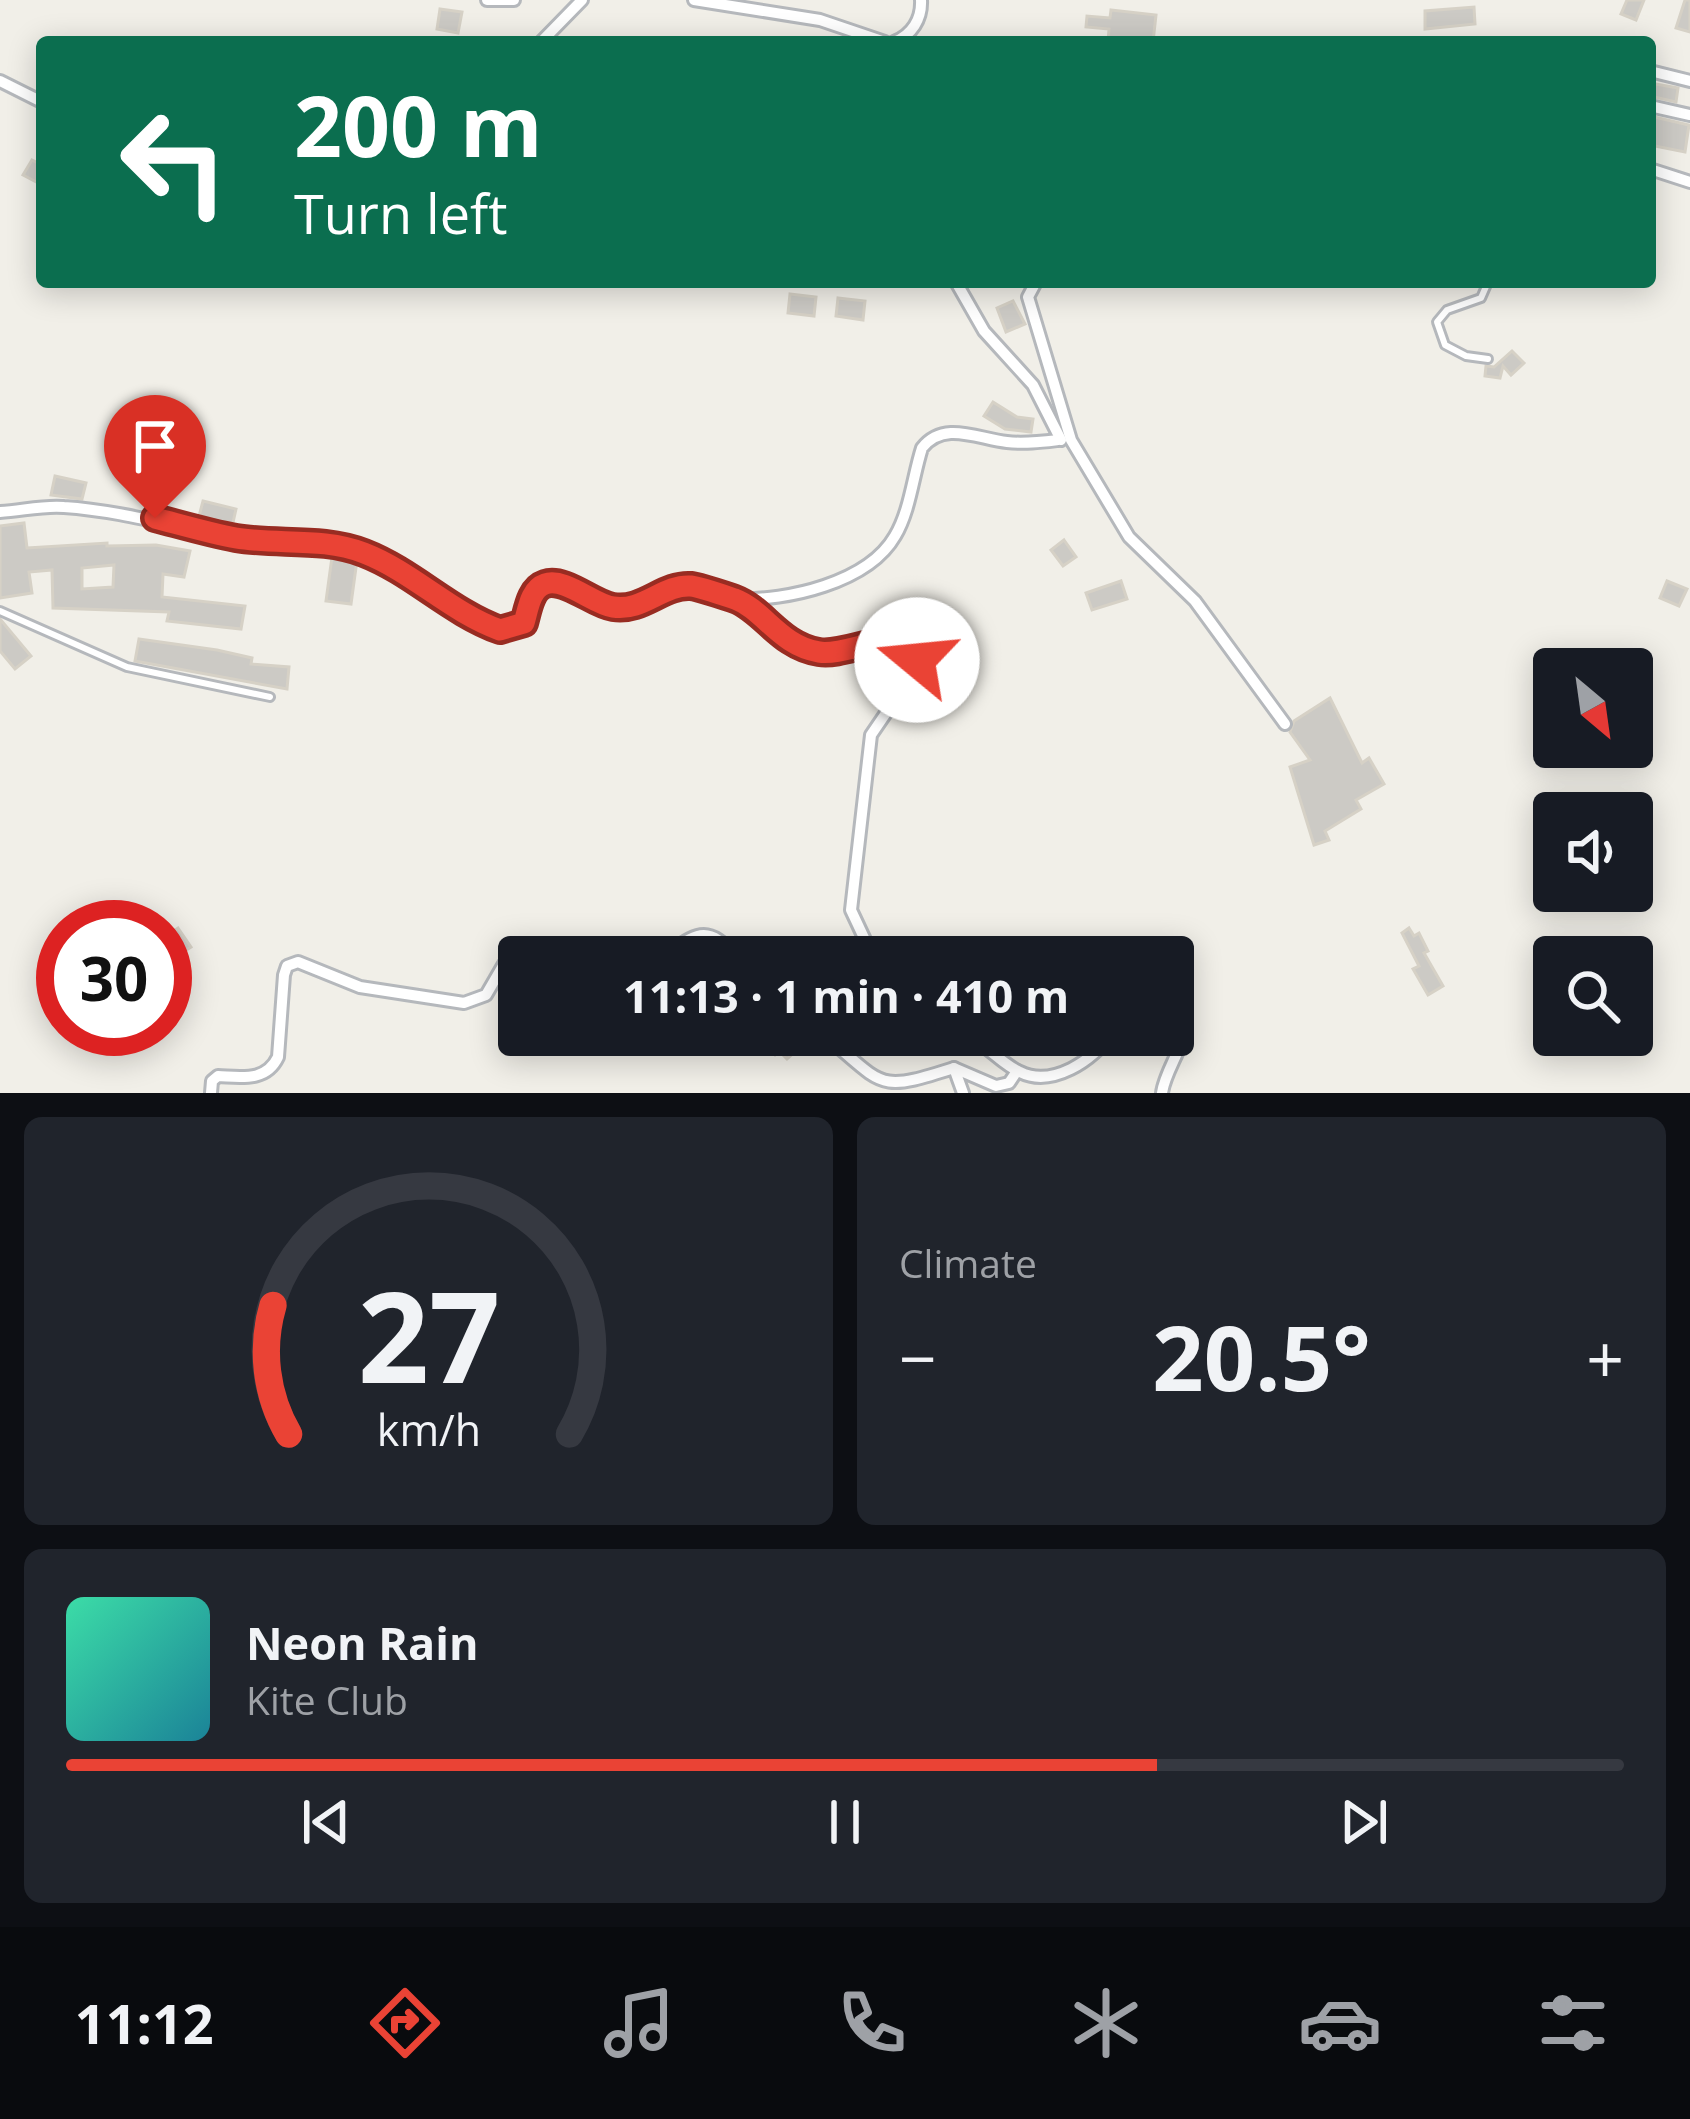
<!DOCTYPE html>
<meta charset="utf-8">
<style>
body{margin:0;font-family:"Open Sans",sans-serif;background:#20242c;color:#f1f3f6;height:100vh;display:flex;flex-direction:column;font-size:45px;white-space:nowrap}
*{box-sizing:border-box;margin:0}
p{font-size:39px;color:#9ea1a6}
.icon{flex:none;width:66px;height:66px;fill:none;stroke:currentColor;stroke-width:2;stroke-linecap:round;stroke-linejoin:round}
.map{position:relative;height:1093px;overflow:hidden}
.details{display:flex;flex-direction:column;gap:24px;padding:24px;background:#0d0f14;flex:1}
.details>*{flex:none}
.banner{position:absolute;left:36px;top:36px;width:1620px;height:252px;border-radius:12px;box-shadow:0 6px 30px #0003;background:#0b6e4f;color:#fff;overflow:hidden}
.needle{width:78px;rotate:151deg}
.buttons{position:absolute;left:1533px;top:648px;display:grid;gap:24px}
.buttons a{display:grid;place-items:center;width:120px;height:120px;border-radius:12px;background:#171b24;box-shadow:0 6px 30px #0003;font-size:60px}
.speed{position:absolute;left:36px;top:900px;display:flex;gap:24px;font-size:60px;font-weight:700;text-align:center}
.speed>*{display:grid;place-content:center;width:156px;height:156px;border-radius:50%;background:#171b24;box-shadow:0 6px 30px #0003;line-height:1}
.speed .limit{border:18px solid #d22;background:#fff;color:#111}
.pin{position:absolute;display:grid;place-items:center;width:102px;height:102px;color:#fff;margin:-123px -51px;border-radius:50% 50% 50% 0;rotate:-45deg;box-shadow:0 0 12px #0007}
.pin .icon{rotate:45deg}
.me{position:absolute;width:132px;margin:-66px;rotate:287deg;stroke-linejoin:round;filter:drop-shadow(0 0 9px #0008)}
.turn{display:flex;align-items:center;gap:42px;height:252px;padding:0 60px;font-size:54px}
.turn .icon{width:156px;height:156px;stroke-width:2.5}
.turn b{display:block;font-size:84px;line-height:102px}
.big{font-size:90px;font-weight:700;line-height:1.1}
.details .card{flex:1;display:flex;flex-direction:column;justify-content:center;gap:18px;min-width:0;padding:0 42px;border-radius:18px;background:#20242c}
.details .dial{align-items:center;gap:0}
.dial svg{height:312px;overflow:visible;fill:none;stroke:#363941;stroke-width:7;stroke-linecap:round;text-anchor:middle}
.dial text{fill:#f1f3f6;stroke:none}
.song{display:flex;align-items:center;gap:36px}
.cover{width:144px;height:144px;border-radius:18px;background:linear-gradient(135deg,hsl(160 70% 55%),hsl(190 70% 35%))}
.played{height:12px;border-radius:6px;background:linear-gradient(90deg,#ea4335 70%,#363941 70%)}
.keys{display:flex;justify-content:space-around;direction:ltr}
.heat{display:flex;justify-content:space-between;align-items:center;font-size:66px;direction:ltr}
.details .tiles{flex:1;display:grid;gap:24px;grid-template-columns:1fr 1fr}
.card:last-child{grid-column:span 2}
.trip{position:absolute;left:498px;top:936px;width:696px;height:120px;border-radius:12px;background:#171b24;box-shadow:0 6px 30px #0003;font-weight:700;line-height:120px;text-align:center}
.dock{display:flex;height:192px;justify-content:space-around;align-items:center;background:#090b0e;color:#9ea1a6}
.dock .icon{width:84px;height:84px}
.dock .current{color:#ea4335}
.dock b{font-size:54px;color:#f1f3f6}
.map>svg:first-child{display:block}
</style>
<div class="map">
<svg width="1690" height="1093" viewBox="0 0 1690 1093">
<rect width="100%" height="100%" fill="#f1efe8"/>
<g fill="#cccac5" stroke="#d6d1c6" stroke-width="3" fill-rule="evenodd">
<polygon points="1627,0 1644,0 1636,20 1621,14"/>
<polygon points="1685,0 1690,0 1690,32 1676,28"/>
<polygon points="1474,7 1475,24 1425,29 1425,11"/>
<polygon points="440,9 462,12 458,33 437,29"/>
<polygon points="1111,10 1156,15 1153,42 1108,42 1109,29 1086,27 1087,16 1110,18"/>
<polygon points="1650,83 1678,88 1676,102 1650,96"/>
<polygon points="1650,116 1689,125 1685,152 1650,145"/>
<polygon points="32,160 42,165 42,185 23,175"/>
<polygon points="790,294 816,297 814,316 788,313"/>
<polygon points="838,298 865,301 863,320 836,316"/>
<polygon points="1013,301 1025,324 1006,332 997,308"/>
<polygon points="1512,351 1524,363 1511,375 1503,366 1500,378 1485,376 1486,366 1494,367"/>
<polygon points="993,402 1017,417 1033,419 1031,432 1005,429 984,416"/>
<polygon points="55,476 86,483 82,499 51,495"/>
<polygon points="203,501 236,509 232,527 198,520"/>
<path d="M24,523L27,548L107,543V546L156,545L190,551L184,577L163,574L162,597L245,606L241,629L167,621L169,612L53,608L52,570L29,572L32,593L0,598V526ZM114,565L113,587L82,589V568Z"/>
<polygon points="1064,540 1076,557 1063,566 1051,550"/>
<polygon points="332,557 357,560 351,604 326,601"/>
<polygon points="1121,581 1127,599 1092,610 1086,593"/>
<polygon points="1667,581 1687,589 1679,606 1660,598"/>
<polygon points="0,619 31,656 15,669 0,651"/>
<polygon points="139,639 217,650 252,658 251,664 289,667 287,689 135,661"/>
<polygon points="1330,698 1362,763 1369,758 1384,784 1356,800 1361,809 1325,831 1329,840 1314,845 1290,767 1310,760 1290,732 1294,721"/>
<polygon points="178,928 191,947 177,956 174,952 165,965 165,937"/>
<polygon points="1409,928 1414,936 1419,933 1428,951 1424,953 1443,986 1428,995 1413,969 1419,966 1402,933"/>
<polygon points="778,1035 793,1035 788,1040 797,1050 787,1059 779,1051 775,1055 767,1047"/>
</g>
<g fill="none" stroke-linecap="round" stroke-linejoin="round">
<defs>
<g id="lane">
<polyline points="1488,359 1466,356 1445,345 1437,322 1447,310 1481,298 1488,282"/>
<polyline points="0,611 127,667 270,697"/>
</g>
<g id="street">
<polyline points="487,0 514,0"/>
<polyline points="694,0 820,20 885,42"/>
<polyline points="541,42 582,0"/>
<path d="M894,42C912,35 922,19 921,0"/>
<polyline points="1650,71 1690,81"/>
<polyline points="0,81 42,102"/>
<polyline points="1650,106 1690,115"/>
<polyline points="1650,169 1690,182"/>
<polyline points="956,282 984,331 1033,385 1061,440"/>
<polyline points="1036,282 1028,297 1071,440 1129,537 1195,601 1285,724"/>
<path d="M0,512C21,511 43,505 64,507C123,511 178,528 236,538C278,545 322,537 363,552C413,571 452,626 508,630L523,623C551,547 564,602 614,608C643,611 665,583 693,586C708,588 720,599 737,599C786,601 868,583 895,536C910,511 913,476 922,448C944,420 978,439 1007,442C1025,444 1041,442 1058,440"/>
<path d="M736,599C808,659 809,656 898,640L907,642L917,660L914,672L871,735L851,910L873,957"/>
<path d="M662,957C697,934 705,922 737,957"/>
<path d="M824,1035C885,1086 876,1093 954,1068L996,1086L1009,1083L1017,1071"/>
<path d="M965,1035C987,1044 1000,1063 1020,1072C1052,1088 1094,1060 1110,1035"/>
<polyline points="954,1068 963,1093"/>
<path d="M211,1093L212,1081L218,1076C242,1077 266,1082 278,1057L284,975L287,966L298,962L360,987L464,1003L486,995L504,964L524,947L549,944L586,957"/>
<path d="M1162,1093C1166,1062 1204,1026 1173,1000"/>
</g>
</defs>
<use href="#lane" stroke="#b5b8bc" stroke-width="12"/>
<use href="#street" stroke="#b5b8bc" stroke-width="16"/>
<use href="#lane" stroke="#fff" stroke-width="6"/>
<use href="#street" stroke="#fff" stroke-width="10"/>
</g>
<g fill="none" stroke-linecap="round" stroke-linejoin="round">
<defs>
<path id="route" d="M155,518C182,525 209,533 236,538C278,545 323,537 364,553C413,572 450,612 500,630L524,623C528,610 530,589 545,584C565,577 593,604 613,607C643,612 663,584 691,586C700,587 726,596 735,599C764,610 780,646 819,652C851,657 901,620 917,660"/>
</defs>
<use href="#route" stroke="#982c22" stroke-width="30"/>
<use href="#route" stroke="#ea4335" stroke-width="21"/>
</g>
</svg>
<div class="buttons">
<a><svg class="needle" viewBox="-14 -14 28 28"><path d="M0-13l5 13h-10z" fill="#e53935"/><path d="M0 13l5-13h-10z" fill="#9ea1a6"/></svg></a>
<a><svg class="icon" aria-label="sound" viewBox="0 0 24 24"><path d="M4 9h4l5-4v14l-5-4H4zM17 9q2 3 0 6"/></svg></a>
<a><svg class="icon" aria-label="search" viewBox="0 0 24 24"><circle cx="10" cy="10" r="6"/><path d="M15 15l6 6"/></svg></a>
</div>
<div class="speed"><div class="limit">30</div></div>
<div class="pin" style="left:155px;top:518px;background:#d93025"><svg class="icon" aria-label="arrive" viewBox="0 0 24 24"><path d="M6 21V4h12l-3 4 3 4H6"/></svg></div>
<svg class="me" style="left:917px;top:660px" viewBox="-20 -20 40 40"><circle r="19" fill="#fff"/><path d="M0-13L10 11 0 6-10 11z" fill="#ea4335"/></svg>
<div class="trip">11:13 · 1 min · 410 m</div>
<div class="banner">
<div class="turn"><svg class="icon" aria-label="left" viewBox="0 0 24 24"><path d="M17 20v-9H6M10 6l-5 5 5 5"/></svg><div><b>200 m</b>Turn left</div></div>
</div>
</div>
<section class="details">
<div class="tiles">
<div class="card dial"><svg viewBox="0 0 100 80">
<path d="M14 69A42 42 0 1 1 86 69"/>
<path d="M14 69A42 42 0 0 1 10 36" stroke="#ea4335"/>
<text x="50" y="56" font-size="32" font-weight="700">27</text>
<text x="50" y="72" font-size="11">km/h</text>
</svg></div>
<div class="card"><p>Climate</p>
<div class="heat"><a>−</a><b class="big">20.5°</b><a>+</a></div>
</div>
<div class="card">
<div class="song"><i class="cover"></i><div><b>Neon Rain</b><p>Kite Club</p></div></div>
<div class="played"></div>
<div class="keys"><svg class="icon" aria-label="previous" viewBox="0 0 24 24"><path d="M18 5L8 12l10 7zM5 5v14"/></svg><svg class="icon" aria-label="pause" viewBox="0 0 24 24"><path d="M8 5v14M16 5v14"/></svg><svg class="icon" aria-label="next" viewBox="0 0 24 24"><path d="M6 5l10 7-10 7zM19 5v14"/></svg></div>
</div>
</div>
</section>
<nav class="dock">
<b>11:12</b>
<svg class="icon current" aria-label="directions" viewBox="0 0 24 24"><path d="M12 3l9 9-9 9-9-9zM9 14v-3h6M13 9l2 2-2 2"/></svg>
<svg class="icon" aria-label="music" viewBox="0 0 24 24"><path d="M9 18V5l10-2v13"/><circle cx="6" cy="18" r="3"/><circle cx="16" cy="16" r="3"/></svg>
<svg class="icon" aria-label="phone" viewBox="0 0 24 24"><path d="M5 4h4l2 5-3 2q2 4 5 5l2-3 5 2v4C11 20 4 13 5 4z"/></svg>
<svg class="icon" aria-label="climate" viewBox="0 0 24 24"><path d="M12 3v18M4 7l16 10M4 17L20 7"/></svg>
<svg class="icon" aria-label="car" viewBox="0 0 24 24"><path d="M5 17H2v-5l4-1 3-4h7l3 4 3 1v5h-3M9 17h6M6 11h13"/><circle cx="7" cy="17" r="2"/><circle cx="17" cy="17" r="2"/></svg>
<svg class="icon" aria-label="filters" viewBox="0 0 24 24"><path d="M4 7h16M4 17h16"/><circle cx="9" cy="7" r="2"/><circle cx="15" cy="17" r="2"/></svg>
</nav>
